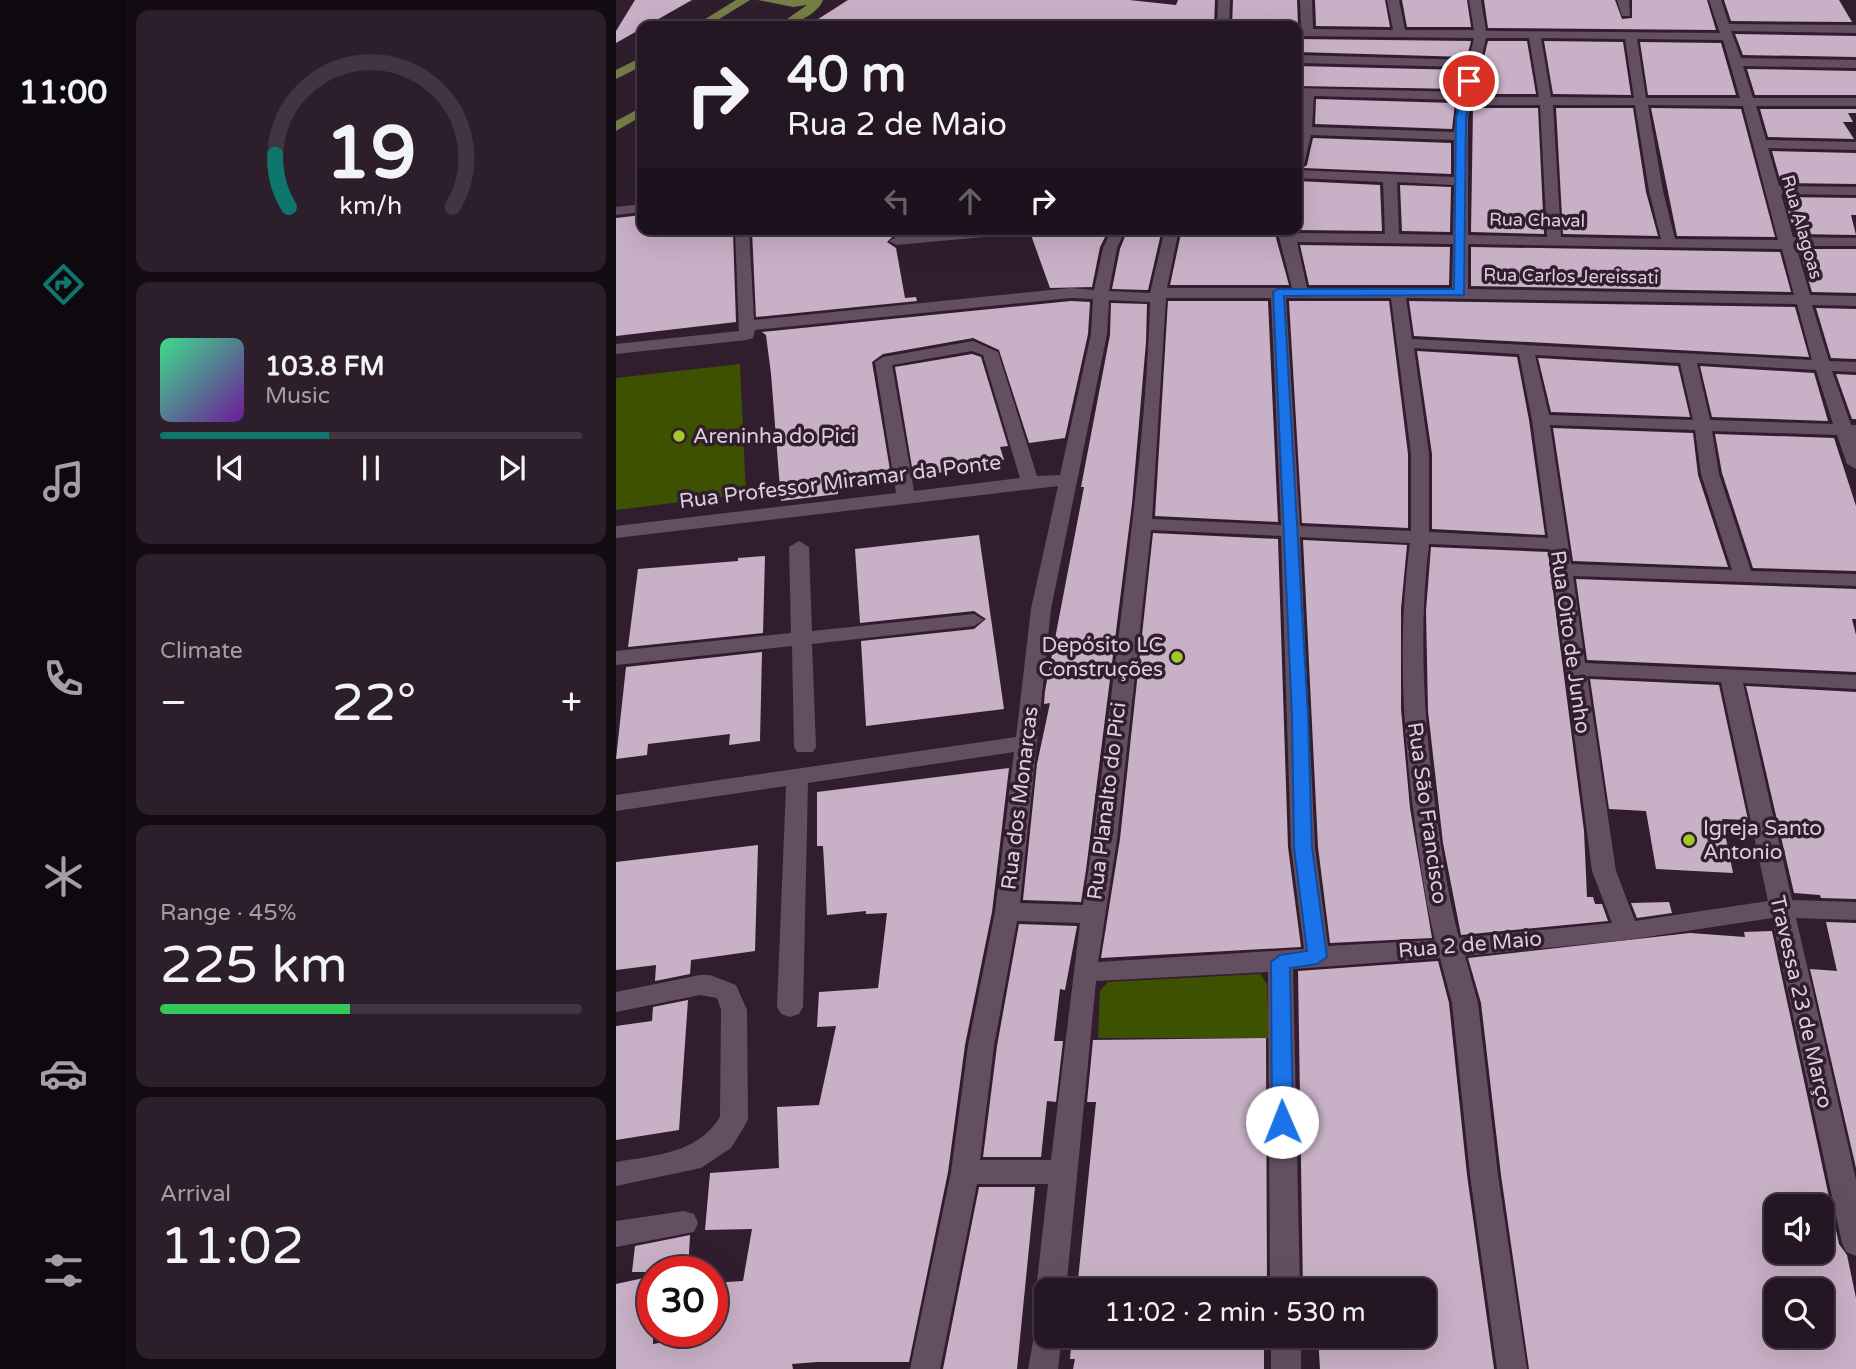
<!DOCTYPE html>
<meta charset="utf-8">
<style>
body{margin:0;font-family:"Varela Round",sans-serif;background:#2c1f2b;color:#f1f3f6;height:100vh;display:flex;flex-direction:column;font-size:26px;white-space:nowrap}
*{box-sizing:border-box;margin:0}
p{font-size:23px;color:#a39fa6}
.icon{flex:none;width:38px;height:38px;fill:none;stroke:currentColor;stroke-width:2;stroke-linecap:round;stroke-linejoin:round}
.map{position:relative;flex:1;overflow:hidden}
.side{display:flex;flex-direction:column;gap:10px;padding:10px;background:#140c13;width:490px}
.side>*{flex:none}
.hud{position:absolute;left:21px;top:21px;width:665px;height:214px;border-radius:14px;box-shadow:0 7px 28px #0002,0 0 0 2px #413541;background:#241623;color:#f1f3f6;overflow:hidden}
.fabs{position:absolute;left:1148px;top:1194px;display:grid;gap:14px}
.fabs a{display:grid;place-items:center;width:70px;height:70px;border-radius:14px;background:#241623;box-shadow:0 7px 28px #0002,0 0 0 2px #413541;font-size:35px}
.speed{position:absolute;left:21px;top:1256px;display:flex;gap:14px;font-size:35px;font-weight:700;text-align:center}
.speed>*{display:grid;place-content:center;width:91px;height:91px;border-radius:50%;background:#241623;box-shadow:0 7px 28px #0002,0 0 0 2px #413541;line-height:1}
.speed .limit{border:10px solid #d22;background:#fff;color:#111}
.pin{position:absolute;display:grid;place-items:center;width:60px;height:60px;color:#fff;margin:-30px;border:4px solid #fff;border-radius:50%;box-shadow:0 2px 7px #0007}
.me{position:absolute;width:77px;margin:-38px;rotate:359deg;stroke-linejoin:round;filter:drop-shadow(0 0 5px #0008)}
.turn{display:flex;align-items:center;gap:24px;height:147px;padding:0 35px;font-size:32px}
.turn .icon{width:91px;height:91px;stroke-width:2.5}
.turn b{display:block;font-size:49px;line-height:60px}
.lanes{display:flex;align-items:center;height:66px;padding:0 35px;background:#0003;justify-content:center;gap:35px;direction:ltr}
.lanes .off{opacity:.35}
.big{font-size:52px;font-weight:600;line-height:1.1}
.side .widget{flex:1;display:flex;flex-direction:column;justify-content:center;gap:10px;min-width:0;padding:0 24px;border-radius:14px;background:#2c1f2b}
.side .dial{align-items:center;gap:0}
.dial svg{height:182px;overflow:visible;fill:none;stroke:#413541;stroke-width:7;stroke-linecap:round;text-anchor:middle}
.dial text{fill:#f1f3f6;stroke:none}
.song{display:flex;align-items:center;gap:21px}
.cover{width:84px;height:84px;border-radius:10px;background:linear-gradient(135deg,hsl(150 70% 55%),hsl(280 70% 35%))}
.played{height:7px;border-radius:4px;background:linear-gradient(90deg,#0f766e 40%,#413541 40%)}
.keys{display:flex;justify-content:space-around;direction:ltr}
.heat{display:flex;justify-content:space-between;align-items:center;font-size:38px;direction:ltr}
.charge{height:10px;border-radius:5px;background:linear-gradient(90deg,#34c759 45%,#413541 0)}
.trip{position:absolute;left:418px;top:1278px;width:402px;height:70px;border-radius:14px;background:#241623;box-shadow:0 7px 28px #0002,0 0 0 2px #413541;font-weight:600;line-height:70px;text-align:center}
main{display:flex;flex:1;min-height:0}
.dock{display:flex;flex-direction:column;width:126px;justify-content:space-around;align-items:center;background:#0e090e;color:#a39fa6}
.dock .icon{width:49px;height:49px}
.dock .active{color:#0f766e}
.dock b{font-size:32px;color:#f1f3f6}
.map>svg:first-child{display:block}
</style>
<main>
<nav class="dock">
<b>11:00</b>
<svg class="icon active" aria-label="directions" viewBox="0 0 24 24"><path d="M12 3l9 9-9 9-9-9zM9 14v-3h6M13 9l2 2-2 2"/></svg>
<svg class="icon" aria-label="music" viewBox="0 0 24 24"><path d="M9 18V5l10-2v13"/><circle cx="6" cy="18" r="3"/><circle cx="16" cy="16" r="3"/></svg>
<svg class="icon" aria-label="phone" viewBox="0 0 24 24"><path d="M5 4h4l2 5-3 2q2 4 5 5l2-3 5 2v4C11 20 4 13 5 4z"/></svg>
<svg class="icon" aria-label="climate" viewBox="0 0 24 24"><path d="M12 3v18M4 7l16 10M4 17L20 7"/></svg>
<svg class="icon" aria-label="car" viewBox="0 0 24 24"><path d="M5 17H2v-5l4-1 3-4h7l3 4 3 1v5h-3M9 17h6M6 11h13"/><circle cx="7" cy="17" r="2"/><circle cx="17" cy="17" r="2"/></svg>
<svg class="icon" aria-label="filters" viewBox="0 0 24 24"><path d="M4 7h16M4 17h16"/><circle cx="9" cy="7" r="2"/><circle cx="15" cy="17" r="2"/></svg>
</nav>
<section class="side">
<div class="widget dial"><svg viewBox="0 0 100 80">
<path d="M14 69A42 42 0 1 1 86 69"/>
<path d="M14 69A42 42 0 0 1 8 46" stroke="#0f766e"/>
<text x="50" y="56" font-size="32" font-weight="700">19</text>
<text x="50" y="72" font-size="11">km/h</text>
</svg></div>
<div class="widget">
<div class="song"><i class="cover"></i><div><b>103.8 FM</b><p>Music</p></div></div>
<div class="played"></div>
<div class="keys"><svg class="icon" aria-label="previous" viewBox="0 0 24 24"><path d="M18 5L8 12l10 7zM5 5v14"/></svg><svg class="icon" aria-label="pause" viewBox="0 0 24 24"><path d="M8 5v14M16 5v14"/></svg><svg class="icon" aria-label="next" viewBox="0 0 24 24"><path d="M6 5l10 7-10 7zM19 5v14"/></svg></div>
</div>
<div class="widget"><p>Climate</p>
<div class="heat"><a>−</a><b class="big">22°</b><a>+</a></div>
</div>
<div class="widget"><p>Range · 45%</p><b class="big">225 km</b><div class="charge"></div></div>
<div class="widget"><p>Arrival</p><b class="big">11:02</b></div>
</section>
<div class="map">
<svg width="1240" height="1369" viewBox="0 0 1240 1369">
<rect width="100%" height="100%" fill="#301e2f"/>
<g fill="#3e5100">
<polygon points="124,364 130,494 0,510 0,378"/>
<polygon points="644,974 651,984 653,1038 482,1038 484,991 492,982"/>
</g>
<g fill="#c8b0c6" fill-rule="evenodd">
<polygon points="19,0 76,0 0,43 0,31"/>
<polygon points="232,0 513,0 560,5 562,0 599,0 598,26 281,26 196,23"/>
<polygon points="617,0 681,0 682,26 616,26"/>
<polygon points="699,0 769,0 774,27 700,26"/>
<polygon points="786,0 851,0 855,27 791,27"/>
<polygon points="868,0 999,0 1006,19 1016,18 1016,0 1091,0 1100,30 872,28"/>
<polygon points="1108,0 1223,0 1236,22 1115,21"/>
<polygon points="1119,34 1240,36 1240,57 1127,55"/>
<polygon points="681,39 855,41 851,57 681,52"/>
<polygon points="872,41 911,41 920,94 859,94"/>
<polygon points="928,41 1007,42 1015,95 937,94"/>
<polygon points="1024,42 1105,43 1120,95 1032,95"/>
<polygon points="681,66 848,70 843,89 681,86"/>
<polygon points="1131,69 1240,71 1240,95 1139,95"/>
<polygon points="700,99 839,103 836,129 699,124"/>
<polygon points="857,108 922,108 928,234 855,232"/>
<polygon points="940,108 1017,108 1030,192 1042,236 947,234"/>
<polygon points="1035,108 1125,109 1159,237 1061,236"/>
<polygon points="1144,109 1240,109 1240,113 1232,113 1237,122 1227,122 1238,139 1152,137"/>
<polygon points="697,138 835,143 835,174 687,168 691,165"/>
<polygon points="1156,151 1240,153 1240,184 1165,183"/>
<polygon points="681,181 764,185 766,231 681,230"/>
<polygon points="784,185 835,187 834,232 786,231"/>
<polygon points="1168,197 1240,198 1240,215 1235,215 1240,235 1179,234"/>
<polygon points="26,215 26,232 84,229 85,237 117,233 120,322 0,336 0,218"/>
<polygon points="156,229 277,229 278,235 271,242 280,248 289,298 300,297 301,301 140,317 136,231"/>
<polygon points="423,229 493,229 484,247 476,287 434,288 415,235"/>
<polygon points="512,229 546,229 532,290 496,289 504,249"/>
<polygon points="566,229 661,229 660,238 673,285 554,285"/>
<polygon points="684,245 834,247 833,285 693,285"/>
<polygon points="855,247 1164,252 1175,292 855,286"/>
<polygon points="1183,249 1240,249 1240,293 1196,292"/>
<polygon points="455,301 474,302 472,334 449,438 413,443 383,350 357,338 267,354 256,362 275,476 222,483 222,494 165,501 155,374 150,335 146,332"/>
<polygon points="552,301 652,301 662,522 539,516"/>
<polygon points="673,301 773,301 792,454 792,528 686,523"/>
<polygon points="793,301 1179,307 1193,357 798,336"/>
<polygon points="495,303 531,304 530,342 516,504 470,870 465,902 407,900 421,764 434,703 428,704 429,691 468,487 465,487 494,335"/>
<polygon points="1200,308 1240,309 1240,359 1215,358"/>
<polygon points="801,351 901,357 913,420 929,535 816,529 816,454"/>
<polygon points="356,354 365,357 392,446 384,447 388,460 385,460 386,464 307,475 306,471 297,473 279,367"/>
<polygon points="922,358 1062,366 1074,417 935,412"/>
<polygon points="1084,366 1198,373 1212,421 1096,417"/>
<polygon points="1220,374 1240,375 1240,419 1236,419"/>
<polygon points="937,428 1077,433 1082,475 1112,567 957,561"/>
<polygon points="1099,434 1218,438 1240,506 1240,571 1137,568 1106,473"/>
<polygon points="537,533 662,539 672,847 685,947 485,958 504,839"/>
<polygon points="363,535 388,709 250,726 245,641 358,629 370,619 358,611 244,623 239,549"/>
<polygon points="687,540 791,545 785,609 785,709 794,808 816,938 714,943 702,847"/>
<polygon points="815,547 932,552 968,831 971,897 977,897 979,904 986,904 992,921 845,935 827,843 812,711 810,611"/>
<polygon points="149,556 147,633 12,647 22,569 122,561 122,558"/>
<polygon points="960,579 1240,589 1240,619 1236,619 1240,635 1240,672 971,660"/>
<polygon points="146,652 144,741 113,745 114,734 32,744 31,755 0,759 10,667"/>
<polygon points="974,679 1103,685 1132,820 1106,819 1117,873 1040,869 1030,811 993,809"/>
<polygon points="1130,686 1240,692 1240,899 1205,898 1204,895 1178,893"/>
<polygon points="393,768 376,912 349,1045 332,1172 293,1362 201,1362 176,1364 177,1369 0,1369 0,1284 37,1276 37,1344 81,1337 82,1332 96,1332 96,1283 127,1281 136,1229 89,1230 94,1173 163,1168 161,1107 203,1105 220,1026 201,1027 203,992 262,988 271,913 250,914 250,911 211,915 207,846 201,846 201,792"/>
<polygon points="142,845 139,951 75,960 74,974 39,981 40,965 0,970 0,862"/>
<polygon points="1053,902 1056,913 1021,918 1015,903"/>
<polygon points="1210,922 1240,923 1240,1168 1194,969 1221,971"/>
<polygon points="403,924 461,926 449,990 444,989 438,1041 447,1041 440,1102 431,1101 425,1157 367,1157 381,1046"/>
<path d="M1156,931L1223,1244L1231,1255L1240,1298V1369H913L885,1175L865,1003L852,958L1074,933L1129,937L1128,932ZM1160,1206H1206V1251H1160ZM1160,1290H1206V1335H1160Z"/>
<polygon points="822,961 833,1003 851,1175 878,1369 704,1369 702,1335 808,1335 808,1290 687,1290 682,971"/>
<polygon points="72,1000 63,1130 0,1140 0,1026 36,1021 37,1007"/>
<polygon points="650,1038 651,1290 461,1290 480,1102 471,1102 477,1040"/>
<polygon points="363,1187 419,1187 401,1369 327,1369"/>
<polygon points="74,1235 72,1272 16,1272 19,1246"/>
<polygon points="456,1335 648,1335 648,1369 457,1369 459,1359 454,1359"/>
</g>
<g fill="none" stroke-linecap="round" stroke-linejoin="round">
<g fill="#644f62" fill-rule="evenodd">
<polygon points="602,0 614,0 613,26 601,26"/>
<path d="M684,0H696L697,29L777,30L771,0H783L789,30H858L853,0H865L870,31L1104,33L1093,0H1105L1113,24L1240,25V33L1115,31L1125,58L1240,60V68L1127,66L1137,98H1240V106H1140L1150,140L1240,142V150L1152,148L1163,186L1240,187V195L1165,194L1177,237L1240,238V246H1180L1194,295L1240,296V306L1196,305L1213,361L1240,362V372L1216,371L1235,425H1240V469L1231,464L1221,435L1096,431L1103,474L1135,571L1240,574V586L957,576L969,663L1240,675V689L1127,683L1176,900L1240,902V920L1180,918L1240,1180V1256L1230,1252L1226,1243L1156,918L1011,940L849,956L862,1003L882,1175L911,1369H881L854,1175L836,1003L824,958L677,969L684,1290H654L652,972L480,981L450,1290H430V1302L425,1299L420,1290L432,1184H361L324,1369H294L335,1172L352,1046L379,912L398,752L192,783L187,1007L183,1014L174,1017L165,1014L161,1007L170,786L0,811V795L400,737L415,609L442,486L0,538V526L280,493L259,362L267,357L357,341L382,352L421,476L444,475L475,334L477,299L455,298L139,330L137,338L131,340L0,354V344L123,331L119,229H133L138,320L455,288L478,290L487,248L496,229H510L501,248L493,291L534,293L549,229H563L551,288H676L663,237L664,229H678L679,233L769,234L767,182L681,178V170L838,177V140L695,135L688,164L681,168L685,96H681V88L845,92L851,67L681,63V55L853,60L858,38L681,36V29L685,28ZM870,38H913L923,97H856ZM925,38L1009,39L1018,98L935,97ZM1021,39L1107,40L1124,98H1030ZM698,96L842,100L838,132L696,127ZM855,105H924L931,237L852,235V118ZM937,105H1019L1033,191L1045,239L945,237ZM1032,105L1127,106L1162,240L1059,239L1047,191ZM781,182L838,185L837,235L783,234ZM681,242L837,244L836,288H691ZM852,244L1166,249L1178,295L852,289ZM550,298H655L665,525L536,519ZM670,298H775L795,454V531L684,526ZM790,298L1181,304L1196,360L796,339ZM493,300L534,302C531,410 517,518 504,625C492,719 482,812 467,905L404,903L435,609L491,334ZM798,348L903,354L916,420L932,538L813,532V454ZM356,351L367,355L404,478L298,491L276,365ZM919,355L1064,363L1077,420L933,415ZM1081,363L1200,370L1217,424L1094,420ZM934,425L1079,430L1085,474L1116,570L955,564ZM535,530L665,536L675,847L688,949L482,962L501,839ZM684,537L794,543C782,632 786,719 797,808C803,853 808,896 819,940L712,946L699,847ZM813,544L934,549L976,871L996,923L843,938C832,896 826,854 820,811C808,722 802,633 813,544ZM971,676L1105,682L1152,901L1019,921L1000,871ZM401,921L464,923L435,1160H364L378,1046Z"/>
<polygon points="1001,0 1013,0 1014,16 1006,16"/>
<polygon points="26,204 26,212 0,215 0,207"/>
<polygon points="361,229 420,229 413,233 280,245 273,241 280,237"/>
<polygon points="183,541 193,547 196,631 358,614 368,620 358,626 196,644 200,747 197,752 181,752 178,747 176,646 0,665 0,651 175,633 173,547"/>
<path d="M84,975H94L120,985L131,1010L132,1119L128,1127L115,1148L85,1168L0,1186V1162C39,1155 81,1154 104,1117L105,1010L101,998L84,995L0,1012V992Z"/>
<polygon points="68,1211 78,1214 82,1223 78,1232 0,1247 0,1221"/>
<polygon points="430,1321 430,1335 446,1335 442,1369 412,1369 420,1325"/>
<rect x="655" y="1335" width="30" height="34"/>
</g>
<g fill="#757e44" fill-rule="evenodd">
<polygon points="120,0 134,0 92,26 78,26"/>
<path d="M142,0H207C202,14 176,27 161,26L191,5L177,7Z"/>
<polygon points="26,57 26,66 0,79 0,70"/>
<polygon points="26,107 26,116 0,131 0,121"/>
</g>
</g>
<polygon fill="#1a73e8" stroke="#114b97" stroke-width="2" points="850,79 858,81 850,118 848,295 668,296 692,716 696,847 711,957 701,964 674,968 677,1122 674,1129 666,1131 659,1129 656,1122 655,962 664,955 691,951 678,847 676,716 657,292 662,289 838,289 840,118"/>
<g fill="#a2c928" stroke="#301e2f" stroke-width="2.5">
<circle cx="63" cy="436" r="7"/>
<circle cx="561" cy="657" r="7"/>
<circle cx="1073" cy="840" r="7"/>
</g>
<g text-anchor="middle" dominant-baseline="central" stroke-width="7" stroke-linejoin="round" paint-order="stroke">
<g font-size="18" fill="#dbcfda" stroke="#301e2f">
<text transform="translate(921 220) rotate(1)">Rua Chaval</text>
<text transform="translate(1186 227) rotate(74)">Rua Alagoas</text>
<text transform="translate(955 276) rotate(1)">Rua Carlos Jereissati</text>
</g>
<g font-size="21" fill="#dbcfda" stroke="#301e2f" text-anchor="start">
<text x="77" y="436">Areninha do Pici</text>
<text x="547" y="645" text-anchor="end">Depósito LC<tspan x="547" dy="24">Construções</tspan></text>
<text x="1087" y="828">Igreja Santo<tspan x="1087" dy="24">Antonio</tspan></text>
</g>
<g font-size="21" fill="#dbcfda" stroke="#301e2f">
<text transform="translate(224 482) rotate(-7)">Rua Professor Miramar da Ponte</text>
<text transform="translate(954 642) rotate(82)">Rua Oito de Junho</text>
<text transform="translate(404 798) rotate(-83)">Rua dos Monarcas</text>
<text transform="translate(491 801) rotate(-83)">Rua Planalto do Pici</text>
<text transform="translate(811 813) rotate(82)">Rua São Francisco</text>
<text transform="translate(854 945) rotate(-5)">Rua 2 de Maio</text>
<text transform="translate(1185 1002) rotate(77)">Travessa 23 de Março</text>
</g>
</g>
</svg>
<div class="fabs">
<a><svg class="icon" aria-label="sound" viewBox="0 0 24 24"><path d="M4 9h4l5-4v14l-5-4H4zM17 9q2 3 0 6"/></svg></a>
<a><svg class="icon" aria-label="search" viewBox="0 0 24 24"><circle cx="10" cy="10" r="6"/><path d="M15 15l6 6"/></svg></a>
</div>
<div class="speed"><div class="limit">30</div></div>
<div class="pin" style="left:853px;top:81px;background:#d93025"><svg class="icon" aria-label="arrive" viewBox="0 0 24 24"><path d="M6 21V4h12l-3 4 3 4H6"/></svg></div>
<svg class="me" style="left:666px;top:1122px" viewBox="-20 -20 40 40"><circle r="19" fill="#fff"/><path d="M0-13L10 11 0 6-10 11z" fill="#1a73e8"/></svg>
<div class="trip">11:02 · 2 min · 530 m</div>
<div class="hud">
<div class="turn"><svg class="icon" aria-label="right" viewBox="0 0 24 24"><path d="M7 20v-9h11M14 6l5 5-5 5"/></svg><div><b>40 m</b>Rua 2 de Maio</div></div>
<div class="lanes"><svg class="icon off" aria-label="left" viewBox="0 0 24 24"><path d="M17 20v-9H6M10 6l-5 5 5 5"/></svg><svg class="icon off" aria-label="ahead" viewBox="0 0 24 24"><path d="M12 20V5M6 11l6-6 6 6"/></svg><svg class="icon" aria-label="right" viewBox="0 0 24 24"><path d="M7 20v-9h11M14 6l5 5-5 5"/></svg></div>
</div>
</div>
</main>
